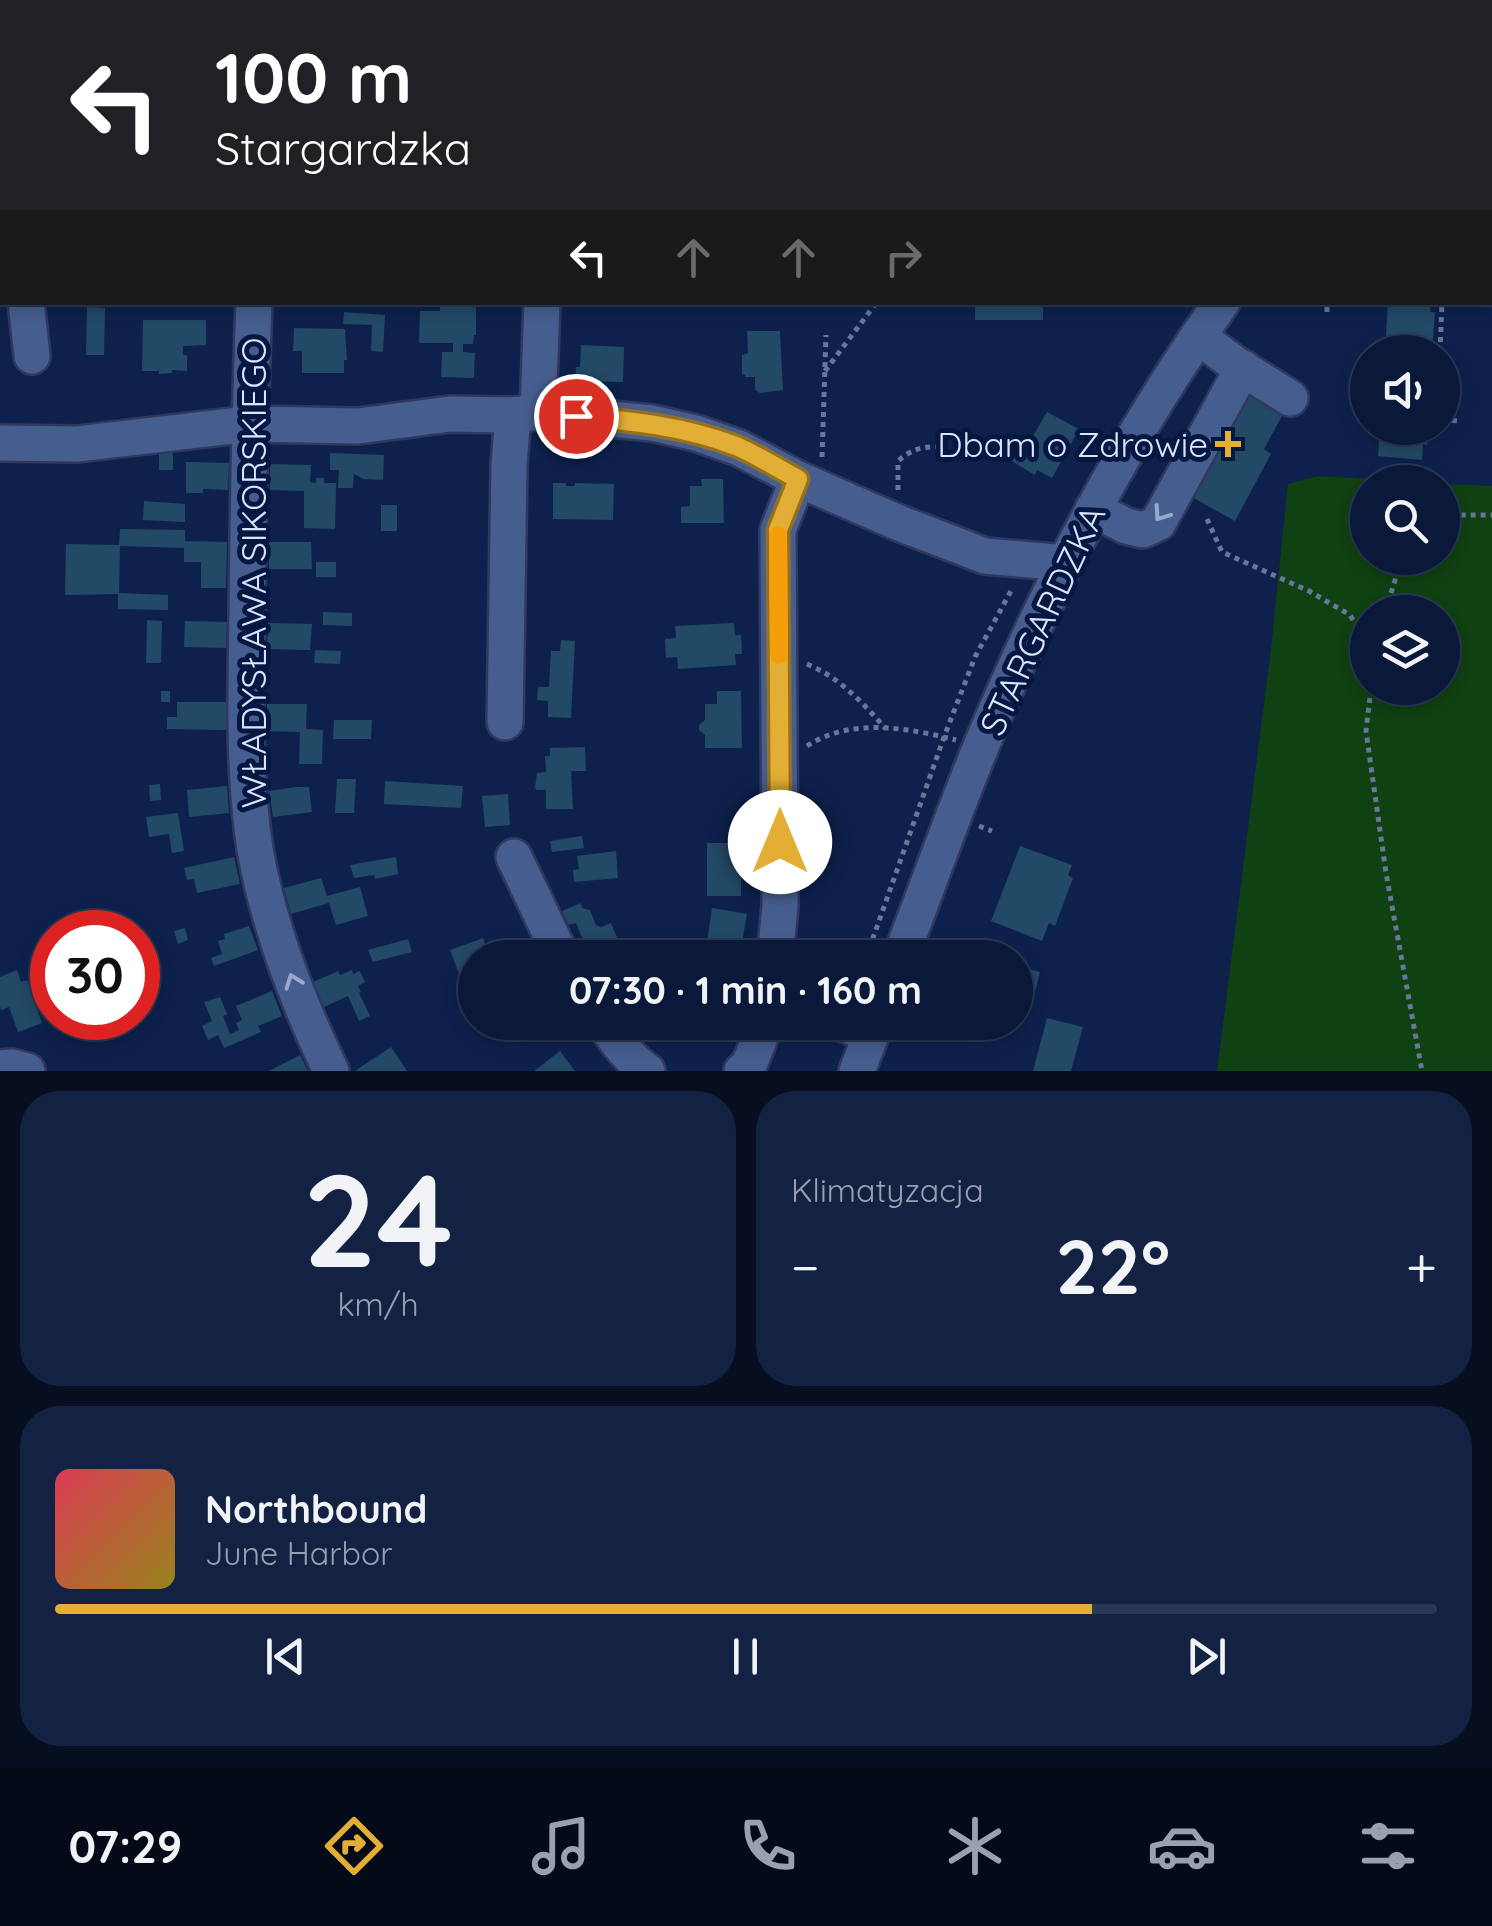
<!DOCTYPE html>
<html lang="pl">
<meta charset="utf-8">
<style>
body{margin:0;font-family:Quicksand,sans-serif;background:#132242;color:#f1f3f6;height:100vh;display:flex;flex-direction:column;font-size:38px;white-space:nowrap}
*{box-sizing:border-box;margin:0}
p{font-size:32px;color:#99a0af}
.icon{flex:none;width:55px;height:55px;fill:none;stroke:currentColor;stroke-width:2;stroke-linecap:round;stroke-linejoin:round}
.map{position:relative;height:1071px;overflow:hidden}
.side{display:flex;flex-direction:column;gap:20px;padding:20px;background:#060e20;flex:1}
.side>*{flex:none}
.hud{position:absolute;left:0px;top:0px;width:1492px;height:305px;box-shadow:0 5px 15px #0003,0 0 0 2px #2a3854;background:#202124;color:#fff;overflow:hidden}
.tools{position:absolute;left:1350px;top:335px;display:grid;gap:20px}
.tools a{display:grid;place-items:center;width:110px;height:110px;border-radius:50%;background:#0a193a;box-shadow:0 5px 15px #0003,0 0 0 2px #2a3854;font-size:50px}
.speed{position:absolute;left:30px;top:910px;display:flex;gap:20px;font-size:50px;font-weight:700;text-align:center}
.speed>*{display:grid;place-content:center;width:130px;height:130px;border-radius:50%;background:#0a193a;box-shadow:0 5px 15px #0003,0 0 0 2px #2a3854;line-height:1}
.speed .limit{border:15px solid #d22;background:#fff;color:#111}
.pin{position:absolute;display:grid;place-items:center;width:85px;height:85px;color:#fff;margin:-42px;border:5px solid #fff;border-radius:50%;box-shadow:0 2px 10px #0007}
.me{position:absolute;width:110px;margin:-55px;rotate:0deg;stroke-linejoin:round;filter:drop-shadow(0 0 8px #0008)}
.turn{display:flex;align-items:center;gap:35px;height:210px;padding:0 50px;font-size:45px}
.turn .icon{width:130px;height:130px;stroke-width:2.5}
.turn b{display:block;font-size:70px;line-height:85px}
.lanes{display:flex;align-items:center;height:95px;padding:0 50px;background:#0003;justify-content:center;gap:50px;direction:ltr}
.lanes .off{opacity:.35}
.big{font-size:75px;font-weight:700;line-height:1.1}
.side .tile{flex:1;display:flex;flex-direction:column;justify-content:center;gap:15px;min-width:0;padding:0 35px;border-radius:40px;background:#132242}
.side .dial{align-items:center;gap:0}
.dial b{font-size:130px;line-height:1}
.song{display:flex;align-items:center;gap:30px}
.cover{width:120px;height:120px;border-radius:15px;background:linear-gradient(135deg,hsl(350 70% 55%),hsl(50 70% 35%))}
.played{height:10px;border-radius:5px;background:linear-gradient(90deg,#e3ae35 75%,#2a3854 75%)}
.keys{display:flex;justify-content:space-around;direction:ltr}
.heat{display:flex;justify-content:space-between;align-items:center;font-size:55px;direction:ltr}
.side .tiles{flex:1;display:grid;gap:20px;grid-template-columns:1fr 1fr}
.tile:last-child{grid-column:span 2}
.trip{position:absolute;left:458px;top:940px;width:575px;height:100px;border-radius:50px;background:#0a193a;box-shadow:0 5px 15px #0003,0 0 0 2px #2a3854;font-weight:700;line-height:100px;text-align:center}
.tabs{display:flex;height:160px;justify-content:space-around;align-items:center;background:#040a17;color:#99a0af}
.tabs .icon{width:70px;height:70px}
.tabs .active{color:#e3ae35}
.tabs b{font-size:45px;color:#f1f3f6}
.map>svg:first-child{display:block}
</style>
<div class="map">
<svg width="1492" height="1071" viewBox="0 0 1492 1071">
<rect width="100%" height="100%" fill="#0e214d"/>
<path fill="#104112" fill-rule="evenodd" d="M1318,476L1424,482H1368V558H1442L1443,484L1492,486V1071H1217L1271,649L1288,484ZM1368,612H1442V688H1368Z"/>
<g fill="#224966">
<rect x="975" y="302" width="68" height="18"/>
<polygon points="1388,302 1431,302 1430,312 1435,312 1432,352 1385,352"/>
<polygon points="440,306 476,307 476,335 474,335 473,344 463,344 463,352 475,353 474,378 441,377 442,352 453,352 453,343 419,343 420,311 440,311"/>
<polygon points="87,307 105,308 104,355 86,355"/>
<polygon points="344,312 385,315 383,352 371,351 372,325 343,324"/>
<polygon points="143,320 206,320 206,345 183,346 183,355 187,355 187,371 172,370 172,373 159,374 159,371 142,371"/>
<polygon points="294,328 345,329 347,360 344,360 344,373 302,373 302,351 293,351"/>
<polygon points="747,331 780,331 783,390 760,393 755,390 755,377 745,377 745,375 742,374 742,355 748,353"/>
<polygon points="581,345 624,347 623,382 575,381 576,367 580,367"/>
<polygon points="1250,387 1287,407 1264,449 1271,454 1235,521 1190,496"/>
<polygon points="1047,412 1079,429 1052,478 1037,470 1035,475 1001,455 1011,436 1027,446"/>
<polygon points="1380,428 1428,428 1427,445 1423,444 1422,460 1378,456"/>
<rect x="159" y="451" width="14" height="19"/>
<polygon points="330,453 384,455 383,480 363,479 354,474 353,488 338,488 339,470 330,470"/>
<polygon points="186,462 229,463 228,490 203,489 203,493 186,493"/>
<polygon points="270,464 311,465 310,482 316,483 316,478 324,478 324,483 336,483 335,529 304,528 304,491 270,490"/>
<polygon points="701,479 723,479 724,523 681,523 681,507 690,506 690,486 702,486"/>
<polygon points="553,483 566,483 566,486 575,486 575,483 614,484 613,520 553,519"/>
<polygon points="144,501 185,504 185,522 143,520"/>
<rect x="381" y="505" width="16" height="26"/>
<polygon points="120,529 185,530 185,541 227,542 226,588 201,588 201,562 184,562 184,548 120,546 119,593 168,595 168,610 118,609 118,594 65,595 66,544 119,545"/>
<polygon points="269,542 311,542 312,569 269,569"/>
<rect x="316" y="562" width="20" height="15"/>
<polygon points="323,612 352,613 352,626 323,625"/>
<polygon points="147,620 162,621 161,663 146,663"/>
<polygon points="185,621 227,622 226,648 184,647"/>
<polygon points="268,623 312,624 310,650 267,649"/>
<polygon points="734,623 735,635 741,635 742,654 735,654 736,665 678,669 677,657 666,658 665,639 676,638 675,626"/>
<polygon points="561,640 575,641 571,718 548,717 548,701 537,700 538,687 549,687 551,651 560,651"/>
<polygon points="315,650 341,651 340,664 314,663"/>
<rect x="161" y="691" width="9" height="11"/>
<polygon points="717,691 741,691 742,748 705,748 705,735 699,730 699,725 705,720 705,704 717,704"/>
<polygon points="177,702 226,702 226,730 167,729 167,717 177,717"/>
<polygon points="267,704 307,704 306,729 323,730 322,764 299,764 300,732 267,731"/>
<polygon points="334,720 372,720 371,739 333,739"/>
<polygon points="585,747 586,771 571,771 573,809 546,809 546,790 537,790 535,788 537,773 546,772 545,756 550,756 550,748"/>
<polygon points="337,779 356,779 354,813 335,813"/>
<polygon points="385,781 463,786 461,808 384,804"/>
<polygon points="160,784 161,800 150,801 149,785"/>
<polygon points="227,786 229,813 189,817 187,790"/>
<polygon points="296,787 309,787 312,812 273,817 269,791"/>
<polygon points="508,794 510,825 485,827 482,796"/>
<polygon points="178,813 184,851 172,853 169,834 149,837 146,817"/>
<polygon points="582,836 584,848 552,852 550,841"/>
<rect x="707" y="843" width="34" height="53"/>
<polygon points="1020,846 1072,865 1068,875 1073,878 1055,926 1049,923 1042,941 991,921"/>
<polygon points="616,851 618,878 574,882 573,870 579,869 577,856"/>
<polygon points="234,857 240,884 197,893 194,879 187,880 184,868"/>
<polygon points="396,857 398,874 375,879 374,875 354,878 350,865"/>
<polygon points="321,878 327,896 360,887 368,916 336,925 329,903 291,914 284,888"/>
<polygon points="581,903 582,908 590,910 596,925 601,927 611,923 618,940 588,952 576,923 569,925 562,911"/>
<polygon points="712,908 747,914 740,953 706,948"/>
<polygon points="249,926 258,950 214,966 211,958 222,954 218,941 225,939 224,934"/>
<polygon points="185,928 188,940 178,944 174,931"/>
<polygon points="483,938 491,958 475,958 475,979 463,984 450,950"/>
<polygon points="408,939 412,952 373,962 368,950"/>
<polygon points="1016,966 1040,972 1032,1004 1015,1000"/>
<polygon points="17,970 21,982 27,980 42,1023 18,1032 9,1007 1,1010 0,1007 0,977"/>
<polygon points="352,970 353,974 360,971 365,982 358,986 361,992 359,993 370,1016 359,1021 348,996 324,1007 313,982 338,971 340,975"/>
<polygon points="272,991 282,1016 258,1026 261,1032 224,1048 218,1035 208,1040 202,1026 212,1021 204,1002 220,997 227,1014 223,1016 230,1034 239,1030 236,1023 242,1020 236,1006"/>
<polygon points="1047,1018 1083,1027 1071,1071 1033,1071"/>
<polygon points="649,1022 692,1022 687,1036"/>
<polygon points="391,1047 407,1071 355,1071"/>
<polygon points="560,1051 575,1071 534,1071"/>
<polygon points="300,1055 308,1071 269,1071"/>
</g>
<g fill="none" stroke-linecap="round" stroke-linejoin="round">
<defs>
<g id="minor">
<polyline points="263,2 263,0"/>
<polyline points="539,2 539,0"/>
<polyline points="881,2 881,0"/>
<polyline points="1186,2 1186,0"/>
<polyline points="1442,2 1444,0"/>
<polyline points="1490,29 1492,27"/>
<polyline points="1490,63 1492,61"/>
<polyline points="0,113 2,113"/>
<polyline points="1490,158 1492,155"/>
<polyline points="26,302 32,356"/>
<path d="M254,302C250,406 248,510 247,614C246,693 243,771 255,849C268,925 298,1002 331,1071"/>
<polyline points="1198,336 1235,364 1290,398"/>
<polyline points="538,412 542,302"/>
<polyline points="0,443 77,444 249,424 358,426 450,414 513,415"/>
<polyline points="798,479 899,523 985,556 1066,563"/>
<polyline points="1093,509 1126,526 1143,530 1158,523 1243,368"/>
<polyline points="505,722 509,465 513,415 538,412 652,423 696,433 739,448 798,479 778,530 780,906 775,958"/>
<polyline points="514,857 562,958"/>
<path d="M900,958C928,886 953,814 982,744C1047,589 1124,439 1222,302"/>
<path d="M603,1022C615,1040 629,1059 647,1071"/>
<polyline points="838,1022 871,1034"/>
<polyline points="0,1068 12,1067 27,1071"/>
<polyline points="742,1071 749,1065 766,1022"/>
<polyline points="857,1071 876,1022"/>
</g>
</defs>
<use href="#minor" stroke="#30385e" stroke-width="40"/>
<g stroke="#677799" stroke-width="5" stroke-dasharray="5 5" stroke-linecap="butt">
<polyline points="1359,2 1359,0"/>
<polyline points="1327,312 1327,302"/>
<polyline points="1440,352 1442,302"/>
<polyline points="825,371 877,302"/>
<polyline points="1442,420 1460,421"/>
<polyline points="822,457 826,335"/>
<path d="M898,490V461C912,449 922,446 941,447"/>
<polyline points="1207,519 1222,552 1309,591 1350,615 1368,646"/>
<polyline points="1442,522 1459,515 1492,515"/>
<polyline points="1385,612 1402,558"/>
<path d="M807,664C839,677 863,703 885,728"/>
<polyline points="1371,688 1366,731 1386,873 1422,1071"/>
<path d="M807,746C851,717 908,728 956,740"/>
<polyline points="979,826 992,831"/>
<polyline points="866,958 944,737 975,657 1012,589"/>
</g>
<use href="#minor" stroke="#465e8f" stroke-width="35"/>
</g>
<defs><path id="oneway-chevron" d="M-2-3.5L2.5 0L-2 3.5" fill="none" stroke-width="1.6" stroke-linecap="round" stroke-linejoin="round" transform="scale(2.5)"/></defs>
<g stroke="#97a8cb">
<use href="#oneway-chevron" transform="translate(1161 514) rotate(125)"/>
<use href="#oneway-chevron" transform="translate(293 981) rotate(-110)"/>
</g>
<g fill="none" stroke-linecap="round" stroke-linejoin="round">
<defs>
<path id="route" d="M576,416C631,421 684,426 736,446C757,455 777,468 798,479L778,530L780,842"/>
</defs>
<use href="#route" stroke="#947122" stroke-width="25"/>
<use href="#route" stroke="#e3ae35" stroke-width="18"/>
<polyline stroke="#f59e0b" stroke-width="18" points="778,535 779,655"/>
</g>
<path fill="#e3ae35" stroke="#061742" stroke-width="4" d="M1223 429h10v10h10v10h-10v10h-10v-10h-10v-10h10z"/>
<g text-anchor="middle" dominant-baseline="central" stroke-width="10" stroke-linejoin="round" paint-order="stroke">
<g font-size="35" fill="#d9e5fc" stroke="#061742" text-anchor="end">
<text x="1208" y="444">Dbam o Zdrowie</text>
</g>
<g font-size="35" fill="#d9e5fc" stroke="#061742">
<text transform="translate(253 573) rotate(-90)">WŁADYSŁAWA SIKORSKIEGO</text>
<text transform="translate(1042 620) rotate(-65)">STARGARDZKA</text>
</g>
</g>
</svg>
<div class="tools">
<a><svg class="icon" aria-label="sound" viewBox="0 0 24 24"><path d="M4 9h4l5-4v14l-5-4H4zM17 9q2 3 0 6"/></svg></a>
<a><svg class="icon" aria-label="search" viewBox="0 0 24 24"><circle cx="10" cy="10" r="6"/><path d="M15 15l6 6"/></svg></a>
<a><svg class="icon" aria-label="layers" viewBox="0 0 24 24"><path d="M12 4l9 5-9 5-9-5zM3 14l9 5 9-5"/></svg></a>
</div>
<div class="speed"><div class="limit">30</div></div>
<div class="pin" style="left:576px;top:416px;background:#d93025"><svg class="icon" aria-label="arrive" viewBox="0 0 24 24"><path d="M6 21V4h12l-3 4 3 4H6"/></svg></div>
<svg class="me" style="left:780px;top:842px" viewBox="-20 -20 40 40"><circle r="19" fill="#fff"/><path d="M0-13L10 11 0 6-10 11z" fill="#e3ae35"/></svg>
<div class="trip">07:30 · 1 min · 160 m</div>
<div class="hud">
<div class="turn"><svg class="icon" aria-label="left" viewBox="0 0 24 24"><path d="M17 20v-9H6M10 6l-5 5 5 5"/></svg><div><b>100 m</b>Stargardzka</div></div>
<div class="lanes"><svg class="icon" aria-label="left" viewBox="0 0 24 24"><path d="M17 20v-9H6M10 6l-5 5 5 5"/></svg><svg class="icon off" aria-label="ahead" viewBox="0 0 24 24"><path d="M12 20V5M6 11l6-6 6 6"/></svg><svg class="icon off" aria-label="ahead" viewBox="0 0 24 24"><path d="M12 20V5M6 11l6-6 6 6"/></svg><svg class="icon off" aria-label="right" viewBox="0 0 24 24"><path d="M7 20v-9h11M14 6l5 5-5 5"/></svg></div>
</div>
</div>
<section class="side">
<div class="tiles">
<div class="tile dial"><b>24</b><p>km/h</p></div>
<div class="tile"><p>Klimatyzacja</p>
<div class="heat"><a>−</a><b class="big">22°</b><a>+</a></div>
</div>
<div class="tile">
<div class="song"><i class="cover"></i><div><b>Northbound</b><p>June Harbor</p></div></div>
<div class="played"></div>
<div class="keys"><svg class="icon" aria-label="previous" viewBox="0 0 24 24"><path d="M18 5L8 12l10 7zM5 5v14"/></svg><svg class="icon" aria-label="pause" viewBox="0 0 24 24"><path d="M8 5v14M16 5v14"/></svg><svg class="icon" aria-label="next" viewBox="0 0 24 24"><path d="M6 5l10 7-10 7zM19 5v14"/></svg></div>
</div>
</div>
</section>
<nav class="tabs">
<b>07:29</b>
<svg class="icon active" aria-label="directions" viewBox="0 0 24 24"><path d="M12 3l9 9-9 9-9-9zM9 14v-3h6M13 9l2 2-2 2"/></svg>
<svg class="icon" aria-label="music" viewBox="0 0 24 24"><path d="M9 18V5l10-2v13"/><circle cx="6" cy="18" r="3"/><circle cx="16" cy="16" r="3"/></svg>
<svg class="icon" aria-label="phone" viewBox="0 0 24 24"><path d="M5 4h4l2 5-3 2q2 4 5 5l2-3 5 2v4C11 20 4 13 5 4z"/></svg>
<svg class="icon" aria-label="climate" viewBox="0 0 24 24"><path d="M12 3v18M4 7l16 10M4 17L20 7"/></svg>
<svg class="icon" aria-label="car" viewBox="0 0 24 24"><path d="M5 17H2v-5l4-1 3-4h7l3 4 3 1v5h-3M9 17h6M6 11h13"/><circle cx="7" cy="17" r="2"/><circle cx="17" cy="17" r="2"/></svg>
<svg class="icon" aria-label="filters" viewBox="0 0 24 24"><path d="M4 7h16M4 17h16"/><circle cx="9" cy="7" r="2"/><circle cx="15" cy="17" r="2"/></svg>
</nav>
